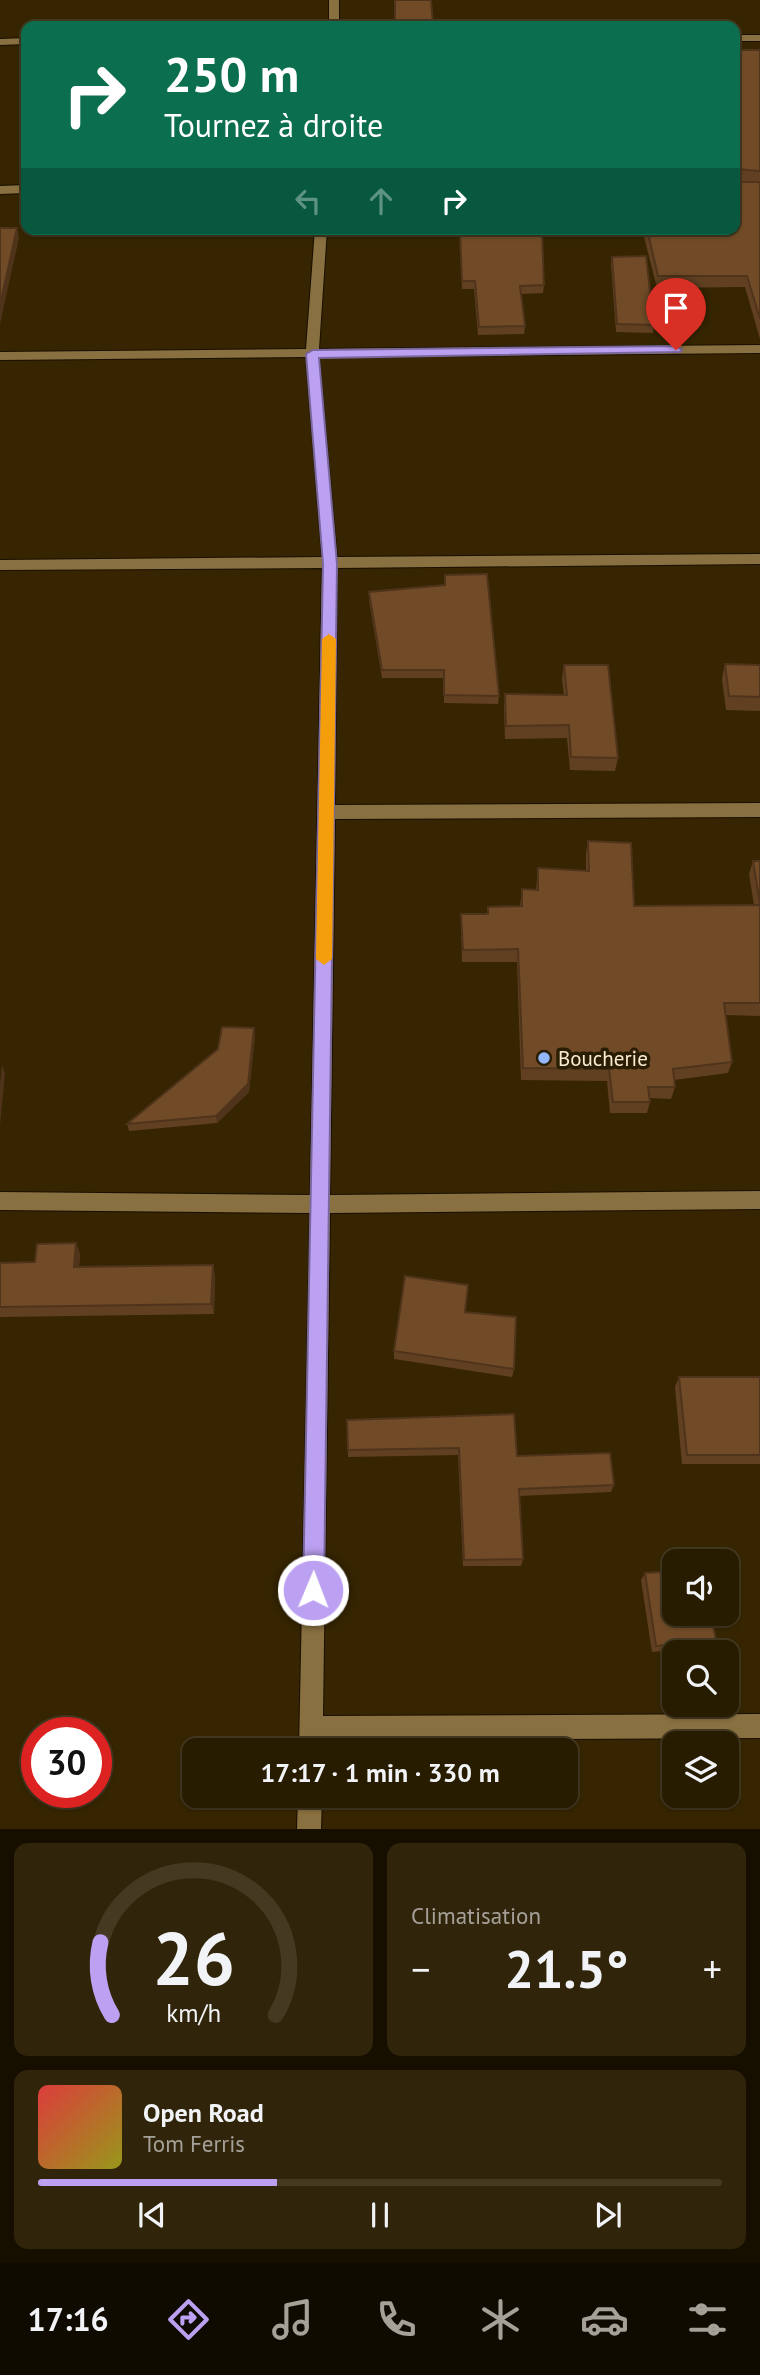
<!DOCTYPE html>
<html lang="fr">
<meta charset="utf-8">
<style>
body{margin:0;font-family:"PT Sans",sans-serif;background:#30250a;color:#f1f3f6;height:100vh;display:flex;flex-direction:column;font-size:26px;white-space:nowrap}
*{box-sizing:border-box;margin:0}
p{font-size:23px;color:#a5a199}
.icon{flex:none;width:38px;height:38px;fill:none;stroke:currentColor;stroke-width:2;stroke-linecap:round;stroke-linejoin:round}
.map{position:relative;height:1829px;overflow:hidden}
.side{display:flex;flex-direction:column;gap:14px;padding:14px;background:#160f00;flex:1}
.side>*{flex:none}
.top-card{position:absolute;left:21px;top:21px;width:719px;height:214px;border-radius:14px;box-shadow:0 2px 5px #0004,0 0 0 2px #443a22;background:#0b6e4f;color:#fff;overflow:hidden}
.controls{position:absolute;left:662px;top:1549px;display:grid;gap:14px}
.controls a{display:grid;place-items:center;width:77px;height:77px;border-radius:14px;background:#281c00;box-shadow:0 2px 5px #0004,0 0 0 2px #443a22;font-size:35px}
.speed{position:absolute;left:21px;top:1717px;display:flex;gap:14px;font-size:35px;font-weight:700;text-align:center}
.speed>*{display:grid;place-content:center;width:91px;height:91px;border-radius:50%;background:#281c00;box-shadow:0 2px 5px #0004,0 0 0 2px #443a22;line-height:1}
.speed .limit{border:10px solid #d22;background:#fff;color:#111}
.pin{position:absolute;display:grid;place-items:center;width:60px;height:60px;color:#fff;margin:-72px -30px;border-radius:50% 50% 50% 0;rotate:-45deg;box-shadow:0 0 7px #0007}
.pin .icon{rotate:45deg}
.me{position:absolute;width:77px;margin:-38px;rotate:1deg;stroke-linejoin:round;filter:drop-shadow(0 0 5px #0008)}
.turn{display:flex;align-items:center;gap:24px;height:147px;padding:0 28px;font-size:32px}
.turn .icon{width:91px;height:91px;stroke-width:2.5}
.turn b{display:block;font-size:49px;line-height:60px}
.lanes{display:flex;align-items:center;height:66px;padding:0 28px;background:#0003;justify-content:center;gap:35px;direction:ltr}
.lanes .off{opacity:.35}
.big{font-size:52px;font-weight:700;line-height:1.1}
.side .tile{flex:1;display:flex;flex-direction:column;justify-content:center;gap:10px;min-width:0;padding:0 24px;border-radius:14px;background:#30250a}
.side .dial{align-items:center;gap:0}
.dial svg{height:182px;overflow:visible;fill:none;stroke:#443a22;stroke-width:7;stroke-linecap:round;text-anchor:middle}
.dial text{fill:#f1f3f6;stroke:none}
.song{display:flex;align-items:center;gap:21px}
.cover{width:84px;height:84px;border-radius:10px;background:linear-gradient(135deg,hsl(0 70% 55%),hsl(60 70% 35%))}
.played{height:7px;border-radius:4px;background:linear-gradient(90deg,#bca0f2 35%,#443a22 35%)}
.keys{display:flex;justify-content:space-around;direction:ltr}
.heat{display:flex;justify-content:space-between;align-items:center;font-size:38px;direction:ltr}
.side .tiles{flex:1;display:grid;gap:14px;grid-template-columns:1fr 1fr}
.tile:last-child{grid-column:span 2}
.trip{position:absolute;left:182px;top:1738px;width:396px;height:70px;border-radius:14px;background:#281c00;box-shadow:0 2px 5px #0004,0 0 0 2px #443a22;font-weight:700;line-height:70px;text-align:center}
.tabs{display:flex;height:112px;justify-content:space-around;align-items:center;background:#100b00;color:#a5a199}
.tabs .icon{width:49px;height:49px}
.tabs .current{color:#bca0f2}
.tabs b{font-size:32px;color:#f1f3f6}
.map>svg:first-child{display:block}
</style>
<div class="map">
<svg width="760" height="1829" viewBox="0 0 760 1829">
<rect width="100%" height="100%" fill="#362500"/>
<g fill="none" stroke-linecap="round" stroke-linejoin="round">
<defs>
<g id="street">
<rect x="329" y="0" width="10" height="26"/>
<rect x="735" y="35" width="25" height="6"/>
<polygon points="26,38 26,44 0,45 0,39"/>
<polygon points="26,185 26,193 0,194 0,186"/>
<polygon points="315,229 327,229 319,349 760,345 760,353 319,357 337,557 760,554 760,564 337,568 335,805 760,803 760,817 335,819 330,1195 760,1191 760,1209 330,1213 323,1716 760,1714 760,1738 323,1740 323,1750 299,1750 310,1213 0,1210 0,1192 310,1195 322,568 0,570 0,560 322,557 306,357 0,360 0,352 306,349"/>
<polygon points="298,1796 322,1796 321,1829 297,1829"/>
</g>
</defs>
<use href="#street" stroke="#1a0f00" stroke-width="2"/>
<use href="#street" fill="#897040" fill-rule="evenodd"/>
</g>
<g fill="#614022">
<polygon points="735,50 760,50 760,339 745,287 657,288 642,229 735,229"/>
<polygon points="460,233 544,285 543,293 521,294 525,326 524,334 478,335 474,289 462,289"/>
<polygon points="612,257 654,325 653,333 616,332 611,265"/>
<polygon points="445,575 499,696 498,704 444,703 444,678 382,678 369,600 369,592 445,586"/>
<polygon points="725,664 760,665 760,711 726,710 722,679"/>
<polygon points="564,665 618,758 615,771 570,770 567,738 505,739 504,708 505,694 564,695 562,679"/>
<polygon points="588,841 634,906 754,905 749,874 753,861 760,861 760,1016 726,1015 732,1062 728,1073 674,1080 675,1087 671,1099 650,1098 650,1102 647,1113 610,1113 607,1081 521,1080 517,962 462,962 461,927 461,914 487,914 488,907 520,906 522,889 536,890 538,868 586,871 586,854"/>
<polygon points="255,1036 249,1092 217,1123 129,1131 127,1124"/>
<polygon points="76,1243 80,1254 79,1267 215,1275 214,1314 0,1317 0,1263 35,1262"/>
<polygon points="465,1312 514,1369 512,1377 394,1359 394,1351"/>
<polygon points="679,1377 760,1377 760,1464 682,1464 675,1387"/>
<polygon points="347,1420 517,1456 614,1485 611,1492 519,1496 523,1559 521,1566 463,1566 458,1455 348,1457"/>
<polygon points="645,1573 716,1641 711,1647 652,1652 641,1580"/>
</g>
<g fill="#4f341b">
<polygon points="17,228 19,238 0,324 0,305"/>
<polygon points="254,1028 255,1036 249,1092 217,1123 216,1116"/>
<polygon points="2,1065 5,1074 0,1125 0,1083"/>
<polygon points="76,1243 80,1254 78,1278 74,1267"/>
<polygon points="213,1265 215,1275 214,1314 211,1304"/>
</g>
<g fill="#714b27" stroke="#4f341b" stroke-width="2">
<polygon points="395,0 431,0 433,26 395,26"/>
<polygon points="735,50 760,50 760,171 737,169 735,182 760,182 760,319 747,276 658,276 647,229 735,229"/>
<polygon points="0,228 17,228 0,305"/>
<polygon points="479,229 537,229 537,233 542,233 544,285 520,286 525,326 479,327 475,281 462,281 460,233 479,233"/>
<polygon points="646,256 654,325 617,324 612,257"/>
<polygon points="487,574 499,696 444,695 444,670 382,670 369,592 445,585 445,575"/>
<polygon points="725,664 760,665 760,697 729,696"/>
<polygon points="564,665 608,665 618,758 571,757 569,725 506,726 505,694 567,695"/>
<polygon points="588,841 631,843 634,906 760,905 760,1003 724,1003 732,1062 673,1069 675,1087 648,1087 650,1102 613,1102 609,1069 523,1068 518,949 463,950 461,914 488,914 488,907 522,906 522,889 538,890 538,868 589,871"/>
<polygon points="753,861 760,861 760,904"/>
<polygon points="222,1027 254,1028 248,1084 216,1116 127,1124 218,1049"/>
<polygon points="76,1243 74,1267 213,1265 211,1304 0,1307 0,1263 35,1262 37,1244"/>
<polygon points="405,1276 468,1285 465,1312 516,1317 514,1369 394,1351"/>
<polygon points="679,1377 760,1377 760,1455 687,1455"/>
<polygon points="514,1414 517,1456 610,1453 614,1485 519,1489 523,1559 464,1560 459,1448 348,1450 347,1420"/>
<polygon points="674,1571 674,1614 711,1614 716,1641 656,1646 645,1573"/>
</g>
<polygon fill="#bca0f2" stroke="#7a689d" stroke-width="2" points="676,346 682,350 680,352 319,358 337,564 324,1590 321,1597 313,1600 306,1597 303,1590 323,564 306,354 313,350"/>
<polygon fill="#f59e0b" points="329,634 336,639 332,959 324,965 316,959 322,639"/>
<circle fill="#92b7fd" stroke="#291d04" stroke-width="2.5" cx="544" cy="1058" r="7"/>
<g text-anchor="middle" dominant-baseline="central" stroke-width="7" stroke-linejoin="round" paint-order="stroke">
<g font-size="21" fill="#f9ecd2" stroke="#291d04" text-anchor="start">
<text x="558" y="1058">Boucherie</text>
</g>
</g>
</svg>
<div class="controls">
<a><svg class="icon" aria-label="sound" viewBox="0 0 24 24"><path d="M4 9h4l5-4v14l-5-4H4zM17 9q2 3 0 6"/></svg></a>
<a><svg class="icon" aria-label="search" viewBox="0 0 24 24"><circle cx="10" cy="10" r="6"/><path d="M15 15l6 6"/></svg></a>
<a><svg class="icon" aria-label="layers" viewBox="0 0 24 24"><path d="M12 4l9 5-9 5-9-5zM3 14l9 5 9-5"/></svg></a>
</div>
<div class="speed"><div class="limit">30</div></div>
<div class="pin" style="left:676px;top:350px;background:#d93025"><svg class="icon" aria-label="arrive" viewBox="0 0 24 24"><path d="M6 21V4h12l-3 4 3 4H6"/></svg></div>
<svg class="me" style="left:313px;top:1590px" viewBox="-20 -20 40 40"><circle r="17" fill="#bca0f2" stroke="#fff" stroke-width="3"/><path d="M0-11L8 9 0 5-8 9z" fill="#fff"/></svg>
<div class="trip">17:17 · 1 min · 330 m</div>
<div class="top-card">
<div class="turn"><svg class="icon" aria-label="right" viewBox="0 0 24 24"><path d="M7 20v-9h11M14 6l5 5-5 5"/></svg><div><b>250 m</b>Tournez à droite</div></div>
<div class="lanes"><svg class="icon off" aria-label="left" viewBox="0 0 24 24"><path d="M17 20v-9H6M10 6l-5 5 5 5"/></svg><svg class="icon off" aria-label="ahead" viewBox="0 0 24 24"><path d="M12 20V5M6 11l6-6 6 6"/></svg><svg class="icon" aria-label="right" viewBox="0 0 24 24"><path d="M7 20v-9h11M14 6l5 5-5 5"/></svg></div>
</div>
</div>
<section class="side">
<div class="tiles">
<div class="tile dial"><svg viewBox="0 0 100 80">
<path d="M14 69A42 42 0 1 1 86 69"/>
<path d="M14 69A42 42 0 0 1 9 37" stroke="#bca0f2"/>
<text x="50" y="56" font-size="32" font-weight="700">26</text>
<text x="50" y="72" font-size="11">km/h</text>
</svg></div>
<div class="tile"><p>Climatisation</p>
<div class="heat"><a>−</a><b class="big">21.5°</b><a>+</a></div>
</div>
<div class="tile">
<div class="song"><i class="cover"></i><div><b>Open Road</b><p>Tom Ferris</p></div></div>
<div class="played"></div>
<div class="keys"><svg class="icon" aria-label="previous" viewBox="0 0 24 24"><path d="M18 5L8 12l10 7zM5 5v14"/></svg><svg class="icon" aria-label="pause" viewBox="0 0 24 24"><path d="M8 5v14M16 5v14"/></svg><svg class="icon" aria-label="next" viewBox="0 0 24 24"><path d="M6 5l10 7-10 7zM19 5v14"/></svg></div>
</div>
</div>
</section>
<nav class="tabs">
<b>17:16</b>
<svg class="icon current" aria-label="directions" viewBox="0 0 24 24"><path d="M12 3l9 9-9 9-9-9zM9 14v-3h6M13 9l2 2-2 2"/></svg>
<svg class="icon" aria-label="music" viewBox="0 0 24 24"><path d="M9 18V5l10-2v13"/><circle cx="6" cy="18" r="3"/><circle cx="16" cy="16" r="3"/></svg>
<svg class="icon" aria-label="phone" viewBox="0 0 24 24"><path d="M5 4h4l2 5-3 2q2 4 5 5l2-3 5 2v4C11 20 4 13 5 4z"/></svg>
<svg class="icon" aria-label="climate" viewBox="0 0 24 24"><path d="M12 3v18M4 7l16 10M4 17L20 7"/></svg>
<svg class="icon" aria-label="car" viewBox="0 0 24 24"><path d="M5 17H2v-5l4-1 3-4h7l3 4 3 1v5h-3M9 17h6M6 11h13"/><circle cx="7" cy="17" r="2"/><circle cx="17" cy="17" r="2"/></svg>
<svg class="icon" aria-label="filters" viewBox="0 0 24 24"><path d="M4 7h16M4 17h16"/><circle cx="9" cy="7" r="2"/><circle cx="15" cy="17" r="2"/></svg>
</nav>
